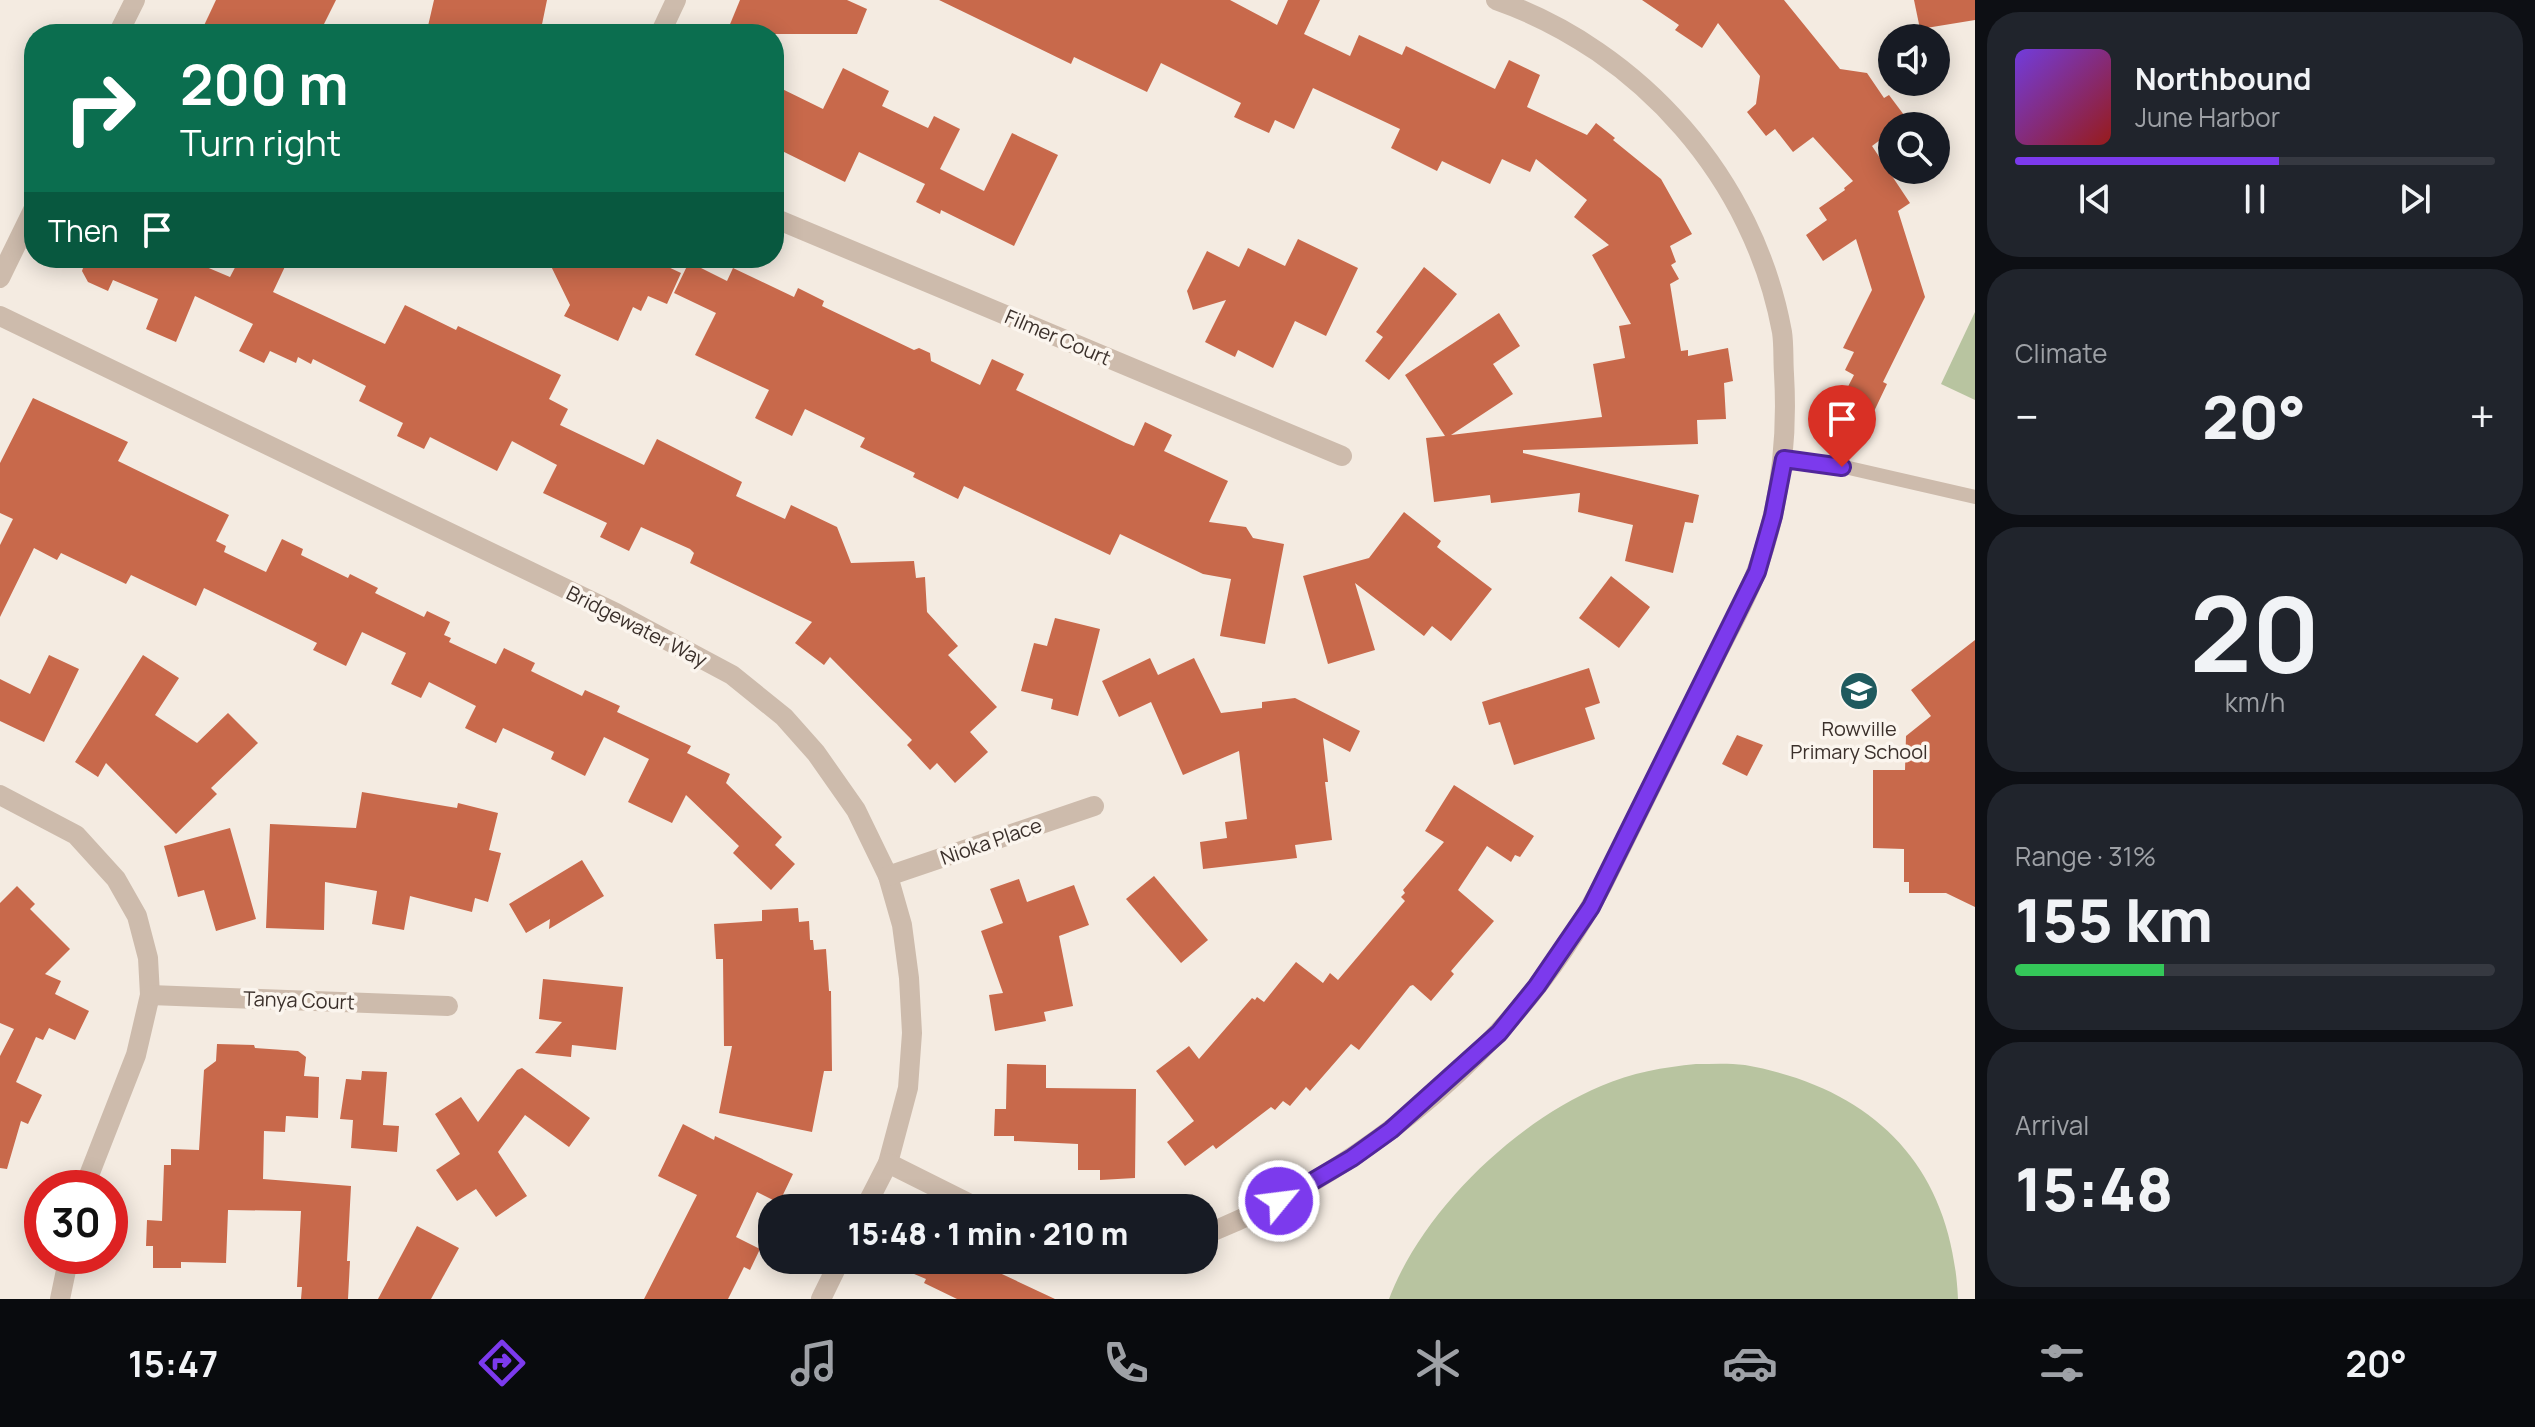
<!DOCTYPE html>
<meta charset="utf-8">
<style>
body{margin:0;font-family:Manrope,sans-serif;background:#20242c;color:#f1f3f6;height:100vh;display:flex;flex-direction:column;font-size:30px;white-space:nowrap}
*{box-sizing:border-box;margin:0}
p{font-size:26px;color:#9ea1a6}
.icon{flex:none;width:44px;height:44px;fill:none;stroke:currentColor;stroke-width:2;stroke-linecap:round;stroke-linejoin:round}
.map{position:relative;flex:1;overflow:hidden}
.sheet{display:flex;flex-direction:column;gap:12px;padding:12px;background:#0d0f14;width:560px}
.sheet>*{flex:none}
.guide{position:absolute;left:24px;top:24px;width:760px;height:244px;border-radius:32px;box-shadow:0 4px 20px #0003;background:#0b6e4f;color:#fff;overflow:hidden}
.tools{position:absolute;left:1878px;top:24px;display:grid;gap:16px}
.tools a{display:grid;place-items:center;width:72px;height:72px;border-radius:50%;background:#171b24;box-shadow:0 4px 20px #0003;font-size:40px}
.speed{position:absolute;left:24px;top:1170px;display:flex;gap:16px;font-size:40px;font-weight:700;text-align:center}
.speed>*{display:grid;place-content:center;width:104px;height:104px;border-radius:50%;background:#171b24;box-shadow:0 4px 20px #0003;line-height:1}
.speed .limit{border:12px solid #d22;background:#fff;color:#111}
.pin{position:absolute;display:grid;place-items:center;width:68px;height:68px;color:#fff;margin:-82px -34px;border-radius:50% 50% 50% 0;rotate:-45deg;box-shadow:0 0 8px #0007}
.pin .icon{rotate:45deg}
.me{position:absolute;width:88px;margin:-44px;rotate:61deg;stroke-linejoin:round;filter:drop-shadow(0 0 6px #0008)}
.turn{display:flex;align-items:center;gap:28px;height:168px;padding:0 24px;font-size:36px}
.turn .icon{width:104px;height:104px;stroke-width:2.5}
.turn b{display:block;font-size:56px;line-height:68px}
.then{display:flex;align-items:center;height:76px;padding:0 24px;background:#0003;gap:16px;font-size:30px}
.big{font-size:60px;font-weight:800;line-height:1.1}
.sheet .card{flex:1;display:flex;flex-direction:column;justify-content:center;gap:12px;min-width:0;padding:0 28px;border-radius:32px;background:#20242c}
.sheet .dial{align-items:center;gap:0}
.dial b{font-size:104px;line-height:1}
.song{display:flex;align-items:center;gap:24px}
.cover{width:96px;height:96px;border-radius:12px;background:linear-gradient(135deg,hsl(260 70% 55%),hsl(0 70% 35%))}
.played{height:8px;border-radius:4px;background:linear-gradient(90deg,#7c3aed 55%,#363941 55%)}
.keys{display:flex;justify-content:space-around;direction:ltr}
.heat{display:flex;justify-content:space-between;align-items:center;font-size:44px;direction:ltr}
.charge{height:12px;border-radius:6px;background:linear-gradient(90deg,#34c759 31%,#363941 0)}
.trip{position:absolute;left:758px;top:1194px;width:460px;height:80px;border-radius:32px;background:#171b24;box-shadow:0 4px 20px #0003;font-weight:800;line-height:80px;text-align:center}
.menu{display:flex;height:128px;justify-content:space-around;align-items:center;background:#090b0e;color:#9ea1a6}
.menu .icon{width:56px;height:56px}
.menu .selected{color:#7c3aed}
.menu b{font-size:36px;color:#f1f3f6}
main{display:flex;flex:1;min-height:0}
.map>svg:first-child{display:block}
</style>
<main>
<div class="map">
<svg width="1975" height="1299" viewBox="0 0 1975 1299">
<rect width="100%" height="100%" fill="#f4ebe1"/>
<g fill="#b8c4a0">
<polygon points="1975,312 1975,400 1941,384"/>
<path d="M1696,1064C1712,1064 1729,1063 1745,1065C1874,1088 1952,1166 1958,1299H1389C1422,1211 1515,1122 1601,1086C1631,1073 1664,1067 1696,1064Z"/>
</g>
<g fill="#c8694b">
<polygon points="216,0 336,0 319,34 200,34"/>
<polygon points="434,0 547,0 540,34 434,34 435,27 428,26"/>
<polygon points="740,0 847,0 867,9 857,34 726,34"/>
<polygon points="939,0 1230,0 1277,25 1288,0 1320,0 1304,34 1350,56 1359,35 1402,55 1406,46 1495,89 1509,60 1540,75 1527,107 1587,135 1596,123 1615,138 1613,140 1661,179 1692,234 1670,246 1676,262 1671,265 1679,279 1670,284 1681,351 1688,350 1688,356 1728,348 1733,381 1724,383 1726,419 1697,420 1698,444 1523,450 1523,453 1699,495 1693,523 1685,522 1673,573 1625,561 1633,525 1578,512 1580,493 1491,503 1490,495 1434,502 1426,438 1445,436 1405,375 1499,313 1520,346 1493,364 1513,394 1451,435 1602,417 1593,364 1625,358 1619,326 1631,324 1592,255 1609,245 1574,217 1587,200 1536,159 1530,172 1502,159 1490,184 1442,161 1437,171 1391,148 1400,129 1313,88 1294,129 1275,120 1269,133 1234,117 1241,103 1161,63 1147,92 1074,57 1071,64"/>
<polygon points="1642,0 1784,0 1840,69 1867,73 1884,98 1889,95 1907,119 1898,126 1892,126 1892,131 1872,146 1910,203 1898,211 1925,297 1883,382 1887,384 1868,424 1837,408 1854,375 1845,370 1854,352 1843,348 1872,290 1856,239 1823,261 1806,235 1827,220 1819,208 1845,190 1844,188 1853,181 1813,137 1793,152 1775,129 1766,136 1747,112 1756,104 1760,76 1718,23 1702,48 1675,30 1679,25"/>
<polygon points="1914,0 1975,0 1975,20 1920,29"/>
<polygon points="843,68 889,91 882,106 928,128 934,116 960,129 940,169 984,191 1012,133 1058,155 1014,246 941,210 940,214 916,202 925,184 859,152 845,182 774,147 774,85 823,109"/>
<polygon points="1298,239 1358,268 1326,336 1295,321 1273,368 1238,350 1235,357 1205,342 1226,300 1193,310 1187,291 1207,251 1239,267 1248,248 1285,266"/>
<polygon points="61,258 185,258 230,277 240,258 289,258 273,292 385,344 405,305 456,330 458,326 561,375 549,399 568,409 560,425 644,465 657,439 742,482 736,496 785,519 791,505 837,527 851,563 914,561 916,578 925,577 927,612 958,646 948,655 997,707 970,732 988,752 955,783 937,763 930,770 907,745 912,740 830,657 824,665 795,643 812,622 690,563 694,553 690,549 641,527 629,551 600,537 607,523 543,493 557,465 512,441 497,471 430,437 424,449 397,436 403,423 359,401 366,386 313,359 311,364 298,357 296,363 270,351 264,363 239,351 253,324 195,296 176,342 146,329 158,299 113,280 108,291 88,282 82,271 83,268"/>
<polygon points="547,258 649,258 681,273 667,304 648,296 641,311 633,307 618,341 564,316 570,305"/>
<polygon points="689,262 727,281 733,268 794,297 798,288 824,301 822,306 914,350 919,348 930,353 931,361 980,385 992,359 1024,374 1016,390 1126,443 1134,446 1145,422 1172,435 1164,451 1228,481 1209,522 1246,527 1253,538 1284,544 1265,644 1220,636 1231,579 1203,574 1120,534 1110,555 964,486 958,499 913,477 915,473 860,447 865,438 805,409 792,436 755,418 769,390 695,355 716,313 674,293"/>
<polygon points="1424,267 1457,294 1389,380 1365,361 1383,337 1376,332"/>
<polygon points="33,398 128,442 118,461 229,515 216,541 226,546 224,552 266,572 282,539 303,549 301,555 348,578 350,574 378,588 375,593 424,617 427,611 450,622 444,635 451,638 449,642 496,664 504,648 535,663 531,671 582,696 585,690 620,706 617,712 691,746 687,753 730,774 726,783 782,837 775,845 795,864 771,890 733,853 739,846 686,795 672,823 628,802 649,759 604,737 585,776 551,759 554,752 503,728 496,743 465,728 476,706 429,682 421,698 391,684 406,653 362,632 346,666 313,650 317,643 204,588 196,606 131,575 126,584 61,553 57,560 34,548 0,617 0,545 13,519 0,513 0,463"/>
<polygon points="1404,512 1441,541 1437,547 1492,589 1451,641 1432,626 1424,636 1355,583 1375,650 1328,664 1303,576 1369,558"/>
<polygon points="1611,576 1650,607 1619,648 1579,618"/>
<polygon points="1055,618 1100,629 1078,716 1051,709 1053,699 1021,691 1034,643 1047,646"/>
<polygon points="1975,640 1975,907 1946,893 1909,893 1909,882 1904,882 1904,849 1873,848 1873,770 1905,770 1906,736 1931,716 1911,690"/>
<polygon points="49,655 79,669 44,742 0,721 0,679 30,694"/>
<polygon points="143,655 179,678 155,715 197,743 228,713 258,743 211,788 217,794 176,834 106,763 98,777 75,762"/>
<polygon points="1150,658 1158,675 1194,658 1221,713 1262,708 1262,702 1295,698 1360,731 1350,752 1323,738 1328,782 1325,782 1332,840 1295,845 1297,858 1203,869 1200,842 1227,838 1225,822 1247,819 1239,751 1183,775 1151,702 1119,717 1102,681"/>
<polygon points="1589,668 1600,703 1585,708 1595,739 1514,765 1500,722 1489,725 1482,702"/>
<polygon points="1737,735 1763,745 1747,776 1722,764"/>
<polygon points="1454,785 1534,836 1520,857 1515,855 1511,862 1487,846 1458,890 1494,921 1451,971 1454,974 1431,1001 1413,985 1410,986 1359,1050 1351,1044 1310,1091 1306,1087 1290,1106 1283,1101 1275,1110 1271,1107 1216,1149 1213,1145 1185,1166 1167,1142 1194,1121 1156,1071 1189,1046 1199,1059 1252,998 1255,1000 1257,997 1264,1002 1296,962 1323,983 1330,973 1338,980 1405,901 1401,897 1405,893 1403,890 1444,842 1425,831"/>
<polygon points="362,792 457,808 458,803 498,813 489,850 501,853 488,902 475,898 472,912 410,896 404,930 372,924 377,891 325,882 324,930 266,928 270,824 356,828"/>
<polygon points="230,828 256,919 216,931 204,890 178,897 164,846"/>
<polygon points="582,860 604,896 549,929 550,919 526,933 509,904"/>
<polygon points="1154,876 1208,940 1181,963 1126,899"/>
<polygon points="1019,879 1027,902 1074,885 1089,925 1059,936 1073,1006 1044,1012 1046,1021 995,1031 989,995 1003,993 981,931 1003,923 990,889"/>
<polygon points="17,886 35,904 30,909 70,949 45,974 61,981 55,994 89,1011 75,1040 49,1028 43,1040 36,1037 16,1082 42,1095 28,1124 21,1121 7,1169 0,1168 0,1056 14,1029 0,1023 0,903"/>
<polygon points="798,908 799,922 809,921 810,940 813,940 814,950 826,949 829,991 831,991 832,1071 824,1071 812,1132 719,1113 732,1046 724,1046 723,959 716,959 714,924 762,921 762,910"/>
<polygon points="543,979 623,987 616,1050 572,1045 571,1057 535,1053 562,1022 539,1019"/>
<polygon points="217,1044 254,1045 255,1048 298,1051 306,1057 304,1076 319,1077 318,1118 286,1116 285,1132 264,1131 263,1179 351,1186 347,1261 350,1261 348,1299 301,1299 302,1287 297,1287 301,1211 228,1210 226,1263 181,1262 181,1268 153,1268 153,1246 146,1246 147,1220 162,1221 164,1165 171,1165 171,1149 199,1150 204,1070 216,1061"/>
<polygon points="1007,1064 1046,1065 1046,1088 1136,1089 1135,1178 1100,1180 1100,1170 1078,1170 1078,1144 1014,1141 1014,1136 994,1136 995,1109 1006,1109"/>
<polygon points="522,1068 590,1118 569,1147 525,1115 498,1152 527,1196 496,1217 476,1189 457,1201 436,1170 460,1154 435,1114 461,1097 478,1122 517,1070"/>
<polygon points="362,1071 387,1072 383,1125 399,1126 397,1152 351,1148 353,1120 340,1119 346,1079 361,1080"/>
<polygon points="683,1124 714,1140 715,1136 793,1174 779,1203 757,1192 736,1237 760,1249 750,1270 744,1267 728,1299 644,1299 697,1195 658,1176"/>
<polygon points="417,1226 459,1248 431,1299 378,1299"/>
<polygon points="881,1260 972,1260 1055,1299 957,1299 924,1283 926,1279"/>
</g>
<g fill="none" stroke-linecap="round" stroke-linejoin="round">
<polyline stroke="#cdbbac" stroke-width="14" points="1784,459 1849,468 1975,497"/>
<g stroke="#cdbbac" stroke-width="20">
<polyline points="118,34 135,0"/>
<polyline points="660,34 676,0"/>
<polyline points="774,218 1342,456"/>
<polyline points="0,278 34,208"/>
<polyline points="0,316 616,613 732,675 784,717 816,753 856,810 888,876 902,925 909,978 912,1033 908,1088 888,1163 865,1208"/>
<polyline points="0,795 76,835 116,879 137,916 148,958 150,995 136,1055 84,1188"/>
<polyline points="888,876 1094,806"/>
<polyline points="150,995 448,1006"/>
<polyline points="888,1163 978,1208"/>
<path d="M1204,1235C1370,1168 1519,1044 1603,884C1638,812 1674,740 1710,668C1725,636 1745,603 1757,570C1780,506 1788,441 1784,374C1783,360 1784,345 1782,332C1754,179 1641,51 1496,0"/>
<polyline points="60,1299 69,1256"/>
<polyline points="821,1299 840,1260"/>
</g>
</g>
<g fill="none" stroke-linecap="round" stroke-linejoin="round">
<defs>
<polyline id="route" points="1279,1201 1352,1158 1391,1130 1499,1033 1537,986 1591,907 1757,572 1773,516 1784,459 1842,467"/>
</defs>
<use href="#route" stroke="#51269a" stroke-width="20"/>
<use href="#route" stroke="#7c3aed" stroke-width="14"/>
</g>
<defs>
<symbol id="school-disc" viewBox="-11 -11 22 22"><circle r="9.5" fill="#1f5a5e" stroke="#fbf5ee"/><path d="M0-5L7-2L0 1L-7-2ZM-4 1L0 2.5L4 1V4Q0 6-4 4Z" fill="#fff"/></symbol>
</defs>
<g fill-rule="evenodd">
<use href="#school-disc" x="1837" y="669" width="44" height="44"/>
</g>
<g text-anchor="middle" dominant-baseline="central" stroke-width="7" stroke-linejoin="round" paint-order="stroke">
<g font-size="20" fill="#3b302b" stroke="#fbf5ee">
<text transform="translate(1058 337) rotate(23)">Filmer Court</text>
<text transform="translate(637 626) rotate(27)">Bridgewater Way</text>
<text transform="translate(991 841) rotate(-19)">Nioka Place</text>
<text transform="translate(299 1000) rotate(2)">Tanya Court</text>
</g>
<g font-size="20" fill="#3b302b" stroke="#fbf5ee">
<text x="1859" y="728">Rowville<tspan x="1859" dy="23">Primary School</tspan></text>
</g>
</g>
</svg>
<div class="tools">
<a><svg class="icon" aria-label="sound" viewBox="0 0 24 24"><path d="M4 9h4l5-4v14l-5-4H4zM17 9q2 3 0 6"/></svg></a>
<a><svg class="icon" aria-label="search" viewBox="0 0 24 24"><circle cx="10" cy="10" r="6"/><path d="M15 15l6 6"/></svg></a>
</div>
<div class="speed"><div class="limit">30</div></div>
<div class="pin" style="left:1842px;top:467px;background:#d93025"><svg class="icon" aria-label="arrive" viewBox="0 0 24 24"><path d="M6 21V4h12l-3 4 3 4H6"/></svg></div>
<svg class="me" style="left:1279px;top:1201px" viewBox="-20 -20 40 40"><circle r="17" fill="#7c3aed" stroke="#fff" stroke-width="3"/><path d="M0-11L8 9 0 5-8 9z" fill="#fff"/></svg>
<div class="trip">15:48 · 1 min · 210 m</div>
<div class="guide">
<div class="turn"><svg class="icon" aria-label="right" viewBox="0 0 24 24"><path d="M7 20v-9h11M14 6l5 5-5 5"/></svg><div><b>200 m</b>Turn right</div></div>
<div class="then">Then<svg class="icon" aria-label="arrive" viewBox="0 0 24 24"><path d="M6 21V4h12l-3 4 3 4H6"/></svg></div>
</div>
</div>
<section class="sheet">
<div class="card">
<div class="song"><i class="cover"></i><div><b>Northbound</b><p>June Harbor</p></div></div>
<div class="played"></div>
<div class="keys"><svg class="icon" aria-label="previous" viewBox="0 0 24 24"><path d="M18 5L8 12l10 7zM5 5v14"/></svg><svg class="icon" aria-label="pause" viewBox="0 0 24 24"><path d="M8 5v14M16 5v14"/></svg><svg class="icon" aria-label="next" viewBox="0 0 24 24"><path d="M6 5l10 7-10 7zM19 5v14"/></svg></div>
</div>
<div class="card"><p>Climate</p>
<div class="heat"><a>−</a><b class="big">20°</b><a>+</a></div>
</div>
<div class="card dial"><b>20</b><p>km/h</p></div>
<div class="card"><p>Range · 31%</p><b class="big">155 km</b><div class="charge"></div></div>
<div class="card"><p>Arrival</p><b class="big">15:48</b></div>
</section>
</main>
<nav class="menu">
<b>15:47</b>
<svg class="icon selected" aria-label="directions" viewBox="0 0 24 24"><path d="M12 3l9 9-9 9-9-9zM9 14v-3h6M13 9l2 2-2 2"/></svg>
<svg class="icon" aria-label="music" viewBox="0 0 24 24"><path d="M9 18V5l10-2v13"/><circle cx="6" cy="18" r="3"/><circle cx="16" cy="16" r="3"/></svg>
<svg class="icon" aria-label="phone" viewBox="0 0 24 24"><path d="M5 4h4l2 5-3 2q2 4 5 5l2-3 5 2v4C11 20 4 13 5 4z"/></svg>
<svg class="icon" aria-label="climate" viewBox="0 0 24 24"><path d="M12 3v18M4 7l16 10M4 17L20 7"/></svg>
<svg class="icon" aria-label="car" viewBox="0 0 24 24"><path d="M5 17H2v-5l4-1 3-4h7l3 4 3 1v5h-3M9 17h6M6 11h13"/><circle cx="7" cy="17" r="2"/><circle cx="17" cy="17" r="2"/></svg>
<svg class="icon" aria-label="filters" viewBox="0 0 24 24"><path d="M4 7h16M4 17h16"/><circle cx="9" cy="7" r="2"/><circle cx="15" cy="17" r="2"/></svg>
<b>20°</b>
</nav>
